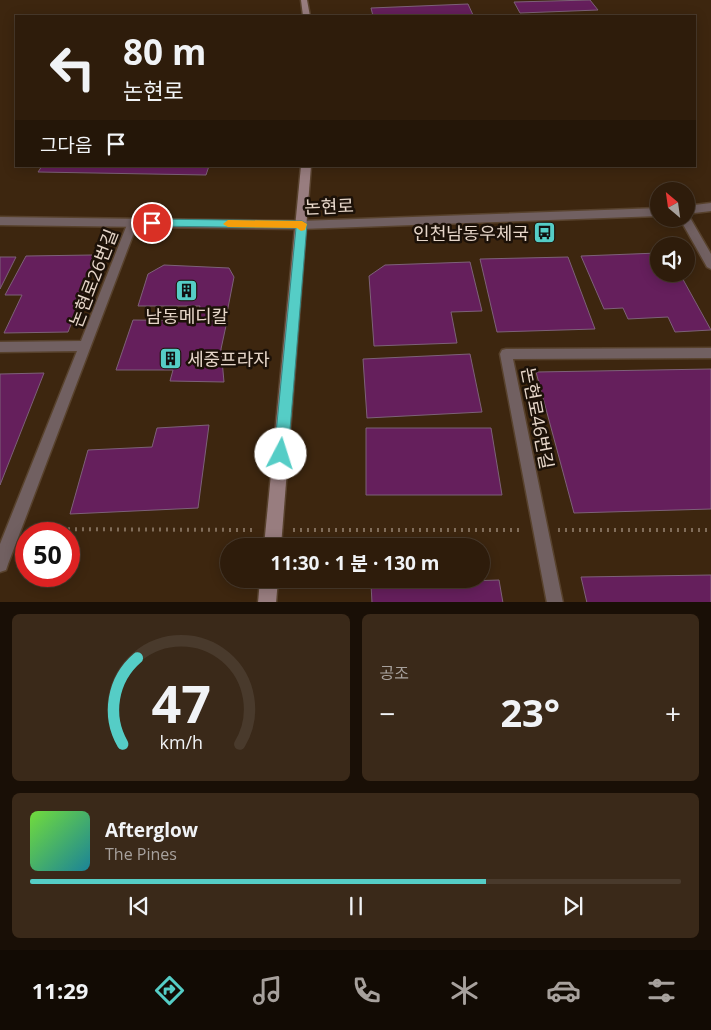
<!DOCTYPE html>
<html lang="ko">
<meta charset="utf-8">
<style>
body{margin:0;font-family:"Open Sans","Noto Sans KR",sans-serif;background:#3a2919;color:#f1f3f6;height:100vh;display:flex;flex-direction:column;font-size:19px;white-space:nowrap}
*{box-sizing:border-box;margin:0}
p{font-size:16px;color:#a7a19d}
.icon{flex:none;width:28px;height:28px;fill:none;stroke:currentColor;stroke-width:2;stroke-linecap:round;stroke-linejoin:round}
.map{position:relative;height:602px;overflow:hidden}
.sheet{display:flex;flex-direction:column;gap:12px;padding:12px;background:#190f06;flex:1}
.sheet>*{flex:none}
.top-card{position:absolute;left:15px;top:15px;width:681px;height:152px;border-radius:0px;box-shadow:0 2px 12px #0003,0 0 0 1px #493a2c;background:#2e1c0b;color:#f1f3f6;overflow:hidden}
.needle{width:32px;rotate:331deg}
.fabs{position:absolute;left:650px;top:182px;display:grid;gap:10px}
.fabs a{display:grid;place-items:center;width:45px;height:45px;border-radius:50%;background:#2e1c0b;box-shadow:0 2px 12px #0003,0 0 0 1px #493a2c;font-size:25px}
.speed{position:absolute;left:15px;top:522px;display:flex;gap:10px;font-size:25px;font-weight:700;text-align:center}
.speed>*{display:grid;place-content:center;width:65px;height:65px;border-radius:50%;background:#2e1c0b;box-shadow:0 2px 12px #0003,0 0 0 1px #493a2c;line-height:1}
.speed .limit{border:8px solid #d22;background:#fff;color:#111}
.pin{position:absolute;display:grid;place-items:center;width:42px;height:42px;color:#fff;margin:-21px;border:2px solid #fff;border-radius:50%;box-shadow:0 1px 5px #0007}
.me{position:absolute;width:55px;margin:-28px;rotate:5deg;stroke-linejoin:round;filter:drop-shadow(0 0 4px #0008)}
.turn{display:flex;align-items:center;gap:18px;height:105px;padding:0 25px;font-size:22px}
.turn .icon{width:65px;height:65px;stroke-width:2.5}
.turn b{display:block;font-size:35px;line-height:42px}
.then{display:flex;align-items:center;height:48px;padding:0 25px;background:#0003;gap:10px;font-size:19px}
.big{font-size:38px;font-weight:700;line-height:1.1}
.sheet .widget{flex:1;display:flex;flex-direction:column;justify-content:center;gap:8px;min-width:0;padding:0 18px;border-radius:8px;background:#3a2919}
.sheet .dial{align-items:center;gap:0}
.dial svg{height:130px;overflow:visible;fill:none;stroke:#493a2c;stroke-width:7;stroke-linecap:round;text-anchor:middle}
.dial text{fill:#f1f3f6;stroke:none}
.song{display:flex;align-items:center;gap:15px}
.cover{width:60px;height:60px;border-radius:8px;background:linear-gradient(135deg,hsl(100 70% 55%),hsl(190 70% 35%))}
.played{height:5px;border-radius:2px;background:linear-gradient(90deg,#55cdc6 70%,#493a2c 70%)}
.keys{display:flex;justify-content:space-around;direction:ltr}
.heat{display:flex;justify-content:space-between;align-items:center;font-size:28px;direction:ltr}
.sheet .tiles{flex:1;display:grid;gap:12px;grid-template-columns:1fr 1fr}
.widget:last-child{grid-column:span 2}
.trip{position:absolute;left:220px;top:538px;width:270px;height:50px;border-radius:25px;background:#2e1c0b;box-shadow:0 2px 12px #0003,0 0 0 1px #493a2c;font-weight:700;line-height:50px;text-align:center}
.menu{display:flex;height:80px;justify-content:space-around;align-items:center;background:#120b04;color:#a7a19d}
.menu .icon{width:35px;height:35px}
.menu .selected{color:#55cdc6}
.menu b{font-size:22px;color:#f1f3f6}
.map>svg:first-child{display:block}
</style>
<div class="map">
<svg width="711" height="603" viewBox="0 0 711 603">
<rect width="100%" height="100%" fill="#3d260f"/>
<g fill="#651f5c" stroke="#7d6178">
<polygon points="590,0 598,10 520,13 514,2"/>
<polygon points="468,4 473,15 373,16 371,8"/>
<polygon points="42,166 209,166 206,175 38,172"/>
<polygon points="658,253 659,274 680,274 711,330 675,332 668,317 628,319 623,308 604,309 581,256"/>
<polygon points="92,255 95,264 68,332 4,333 22,295 5,295 26,256"/>
<polygon points="0,257 16,257 0,289"/>
<polygon points="568,257 595,329 497,332 480,259"/>
<polygon points="470,262 482,311 451,312 457,343 374,346 369,276 385,265"/>
<polygon points="164,265 229,268 234,277 226,318 197,318 200,306 138,306 148,274"/>
<polygon points="133,320 227,321 221,349 224,382 170,381 173,370 116,370"/>
<polygon points="470,354 482,412 367,418 363,359"/>
<polygon points="711,369 711,509 574,513 536,372"/>
<polygon points="44,373 0,485 0,374"/>
<polygon points="209,425 198,508 70,514 88,450 152,447 157,428"/>
<polygon points="366,428 491,428 502,495 366,495"/>
<polygon points="711,575 711,603 587,603 581,577"/>
<polygon points="499,580 503,603 372,603 371,584"/>
</g>
<g fill="none" stroke-linecap="round" stroke-linejoin="round">
<defs>
<g id="lane">
<polygon points="133,218 138,222 8,564 6,570 0,572 0,544 77,351 0,352 0,342 81,341 128,222"/>
<polygon points="711,348 711,358 513,359 563,603 547,603 500,354 502,350 506,349"/>
</g>
<g id="street">
<polygon points="711,203 711,211 686,214 686,206"/>
<polygon points="659,208 659,216 301,229 0,225 0,217 301,221"/>
<polygon points="686,215 689,216 711,254 711,269 707,267 680,219 686,219"/>
</g>
<g id="secondary">
<polygon points="301,0 307,0 310,16 303,16"/>
<polygon points="301,166 311,166 281,546 264,546"/>
<polygon points="260,579 278,579 276,603 258,603"/>
</g>
</defs>
<use href="#lane" stroke="#58422d" stroke-width="3"/>
<use href="#street" stroke="#58422d" stroke-width="3"/>
<use href="#secondary" stroke="#58422d" stroke-width="3"/>
<g stroke="#816d5a" stroke-width="4" stroke-dasharray="2 5" stroke-linecap="butt">
<polyline points="33,529 257,530"/>
<polyline points="293,530 522,530"/>
<polyline points="558,530 711,530"/>
</g>
<use href="#lane" fill="#716061" fill-rule="evenodd"/>
<use href="#street" fill="#716061" fill-rule="evenodd"/>
<use href="#secondary" fill="#987d7f" fill-rule="evenodd"/>
</g>
<polygon fill="#55cdc6" stroke="#378581" points="152,219 302,221 307,224 288,454 286,458 281,460 276,458 274,454 296,228 152,226 147,223"/>
<polygon fill="#f59e0b" points="228,220 302,221 307,224 305,230 301,231 297,228 228,227 223,224"/>
<defs>
<symbol id="bus-square" viewBox="-11 -11 22 22"><rect x="-9" y="-9" width="18" height="18" rx="4" fill="#55cdc6" stroke="#1c1108"/><path d="M-5-6H5V4H4V6H2V4H-2V6H-4V4H-5ZM-3.5-4V0h7V-4ZM-3.5 1.2v1.5H-2V1.2ZM2 1.2v1.5H3.5V1.2Z" fill="#111"/></symbol>
<symbol id="building-square" viewBox="-11 -11 22 22"><rect x="-9" y="-9" width="18" height="18" rx="4" fill="#55cdc6" stroke="#1c1108"/><path d="M-4-6H4V6H1V3H-1V6H-4ZM-2.5-4.3h1.7v1.8h-1.7ZM.8-4.3h1.7v1.8H.8ZM-2.5-1h1.7V.8h-1.7ZM.8-1h1.7V.8H.8Z" fill="#111"/></symbol>
</defs>
<g fill-rule="evenodd">
<use href="#bus-square" x="532" y="220" width="25" height="25"/>
<use href="#building-square" x="174" y="278" width="25" height="25"/>
<use href="#building-square" x="158" y="346" width="25" height="25"/>
</g>
<g text-anchor="middle" dominant-baseline="central" stroke-width="5" stroke-linejoin="round" paint-order="stroke">
<g font-size="18" fill="#e6d6c9" stroke="#1c1108">
<text transform="translate(329 206) rotate(-2)">논현로</text>
<text transform="translate(93 278) rotate(-69)">논현로26번길</text>
<text transform="translate(538 418) rotate(79)">논현로46번길</text>
</g>
<g font-size="18" fill="#e6d6c9" stroke="#1c1108" text-anchor="end">
<text x="529" y="233">인천남동우체국</text>
<text x="187" y="316" text-anchor="middle">남동메디칼</text>
<text x="187" y="359" text-anchor="start">세중프라자</text>
</g>
</g>
</svg>
<div class="fabs">
<a><svg class="needle" viewBox="-14 -14 28 28"><path d="M0-13l5 13h-10z" fill="#e53935"/><path d="M0 13l5-13h-10z" fill="#a7a19d"/></svg></a>
<a><svg class="icon" aria-label="sound" viewBox="0 0 24 24"><path d="M4 9h4l5-4v14l-5-4H4zM17 9q2 3 0 6"/></svg></a>
</div>
<div class="speed"><div class="limit">50</div></div>
<div class="pin" style="left:152px;top:223px;background:#d93025"><svg class="icon" aria-label="arrive" viewBox="0 0 24 24"><path d="M6 21V4h12l-3 4 3 4H6"/></svg></div>
<svg class="me" style="left:281px;top:454px" viewBox="-20 -20 40 40"><circle r="19" fill="#fff"/><path d="M0-13L10 11 0 6-10 11z" fill="#55cdc6"/></svg>
<div class="trip">11:30 · 1 분 · 130 m</div>
<div class="top-card">
<div class="turn"><svg class="icon" aria-label="left" viewBox="0 0 24 24"><path d="M17 20v-9H6M10 6l-5 5 5 5"/></svg><div><b>80 m</b>논현로</div></div>
<div class="then">그다음<svg class="icon" aria-label="arrive" viewBox="0 0 24 24"><path d="M6 21V4h12l-3 4 3 4H6"/></svg></div>
</div>
</div>
<section class="sheet">
<div class="tiles">
<div class="widget dial"><svg viewBox="0 0 100 80">
<path d="M14 69A42 42 0 1 1 86 69"/>
<path d="M14 69A42 42 0 0 1 23 16" stroke="#55cdc6"/>
<text x="50" y="56" font-size="32" font-weight="700">47</text>
<text x="50" y="72" font-size="11">km/h</text>
</svg></div>
<div class="widget"><p>공조</p>
<div class="heat"><a>−</a><b class="big">23°</b><a>+</a></div>
</div>
<div class="widget">
<div class="song"><i class="cover"></i><div><b>Afterglow</b><p>The Pines</p></div></div>
<div class="played"></div>
<div class="keys"><svg class="icon" aria-label="previous" viewBox="0 0 24 24"><path d="M18 5L8 12l10 7zM5 5v14"/></svg><svg class="icon" aria-label="pause" viewBox="0 0 24 24"><path d="M8 5v14M16 5v14"/></svg><svg class="icon" aria-label="next" viewBox="0 0 24 24"><path d="M6 5l10 7-10 7zM19 5v14"/></svg></div>
</div>
</div>
</section>
<nav class="menu">
<b>11:29</b>
<svg class="icon selected" aria-label="directions" viewBox="0 0 24 24"><path d="M12 3l9 9-9 9-9-9zM9 14v-3h6M13 9l2 2-2 2"/></svg>
<svg class="icon" aria-label="music" viewBox="0 0 24 24"><path d="M9 18V5l10-2v13"/><circle cx="6" cy="18" r="3"/><circle cx="16" cy="16" r="3"/></svg>
<svg class="icon" aria-label="phone" viewBox="0 0 24 24"><path d="M5 4h4l2 5-3 2q2 4 5 5l2-3 5 2v4C11 20 4 13 5 4z"/></svg>
<svg class="icon" aria-label="climate" viewBox="0 0 24 24"><path d="M12 3v18M4 7l16 10M4 17L20 7"/></svg>
<svg class="icon" aria-label="car" viewBox="0 0 24 24"><path d="M5 17H2v-5l4-1 3-4h7l3 4 3 1v5h-3M9 17h6M6 11h13"/><circle cx="7" cy="17" r="2"/><circle cx="17" cy="17" r="2"/></svg>
<svg class="icon" aria-label="filters" viewBox="0 0 24 24"><path d="M4 7h16M4 17h16"/><circle cx="9" cy="7" r="2"/><circle cx="15" cy="17" r="2"/></svg>
</nav>
